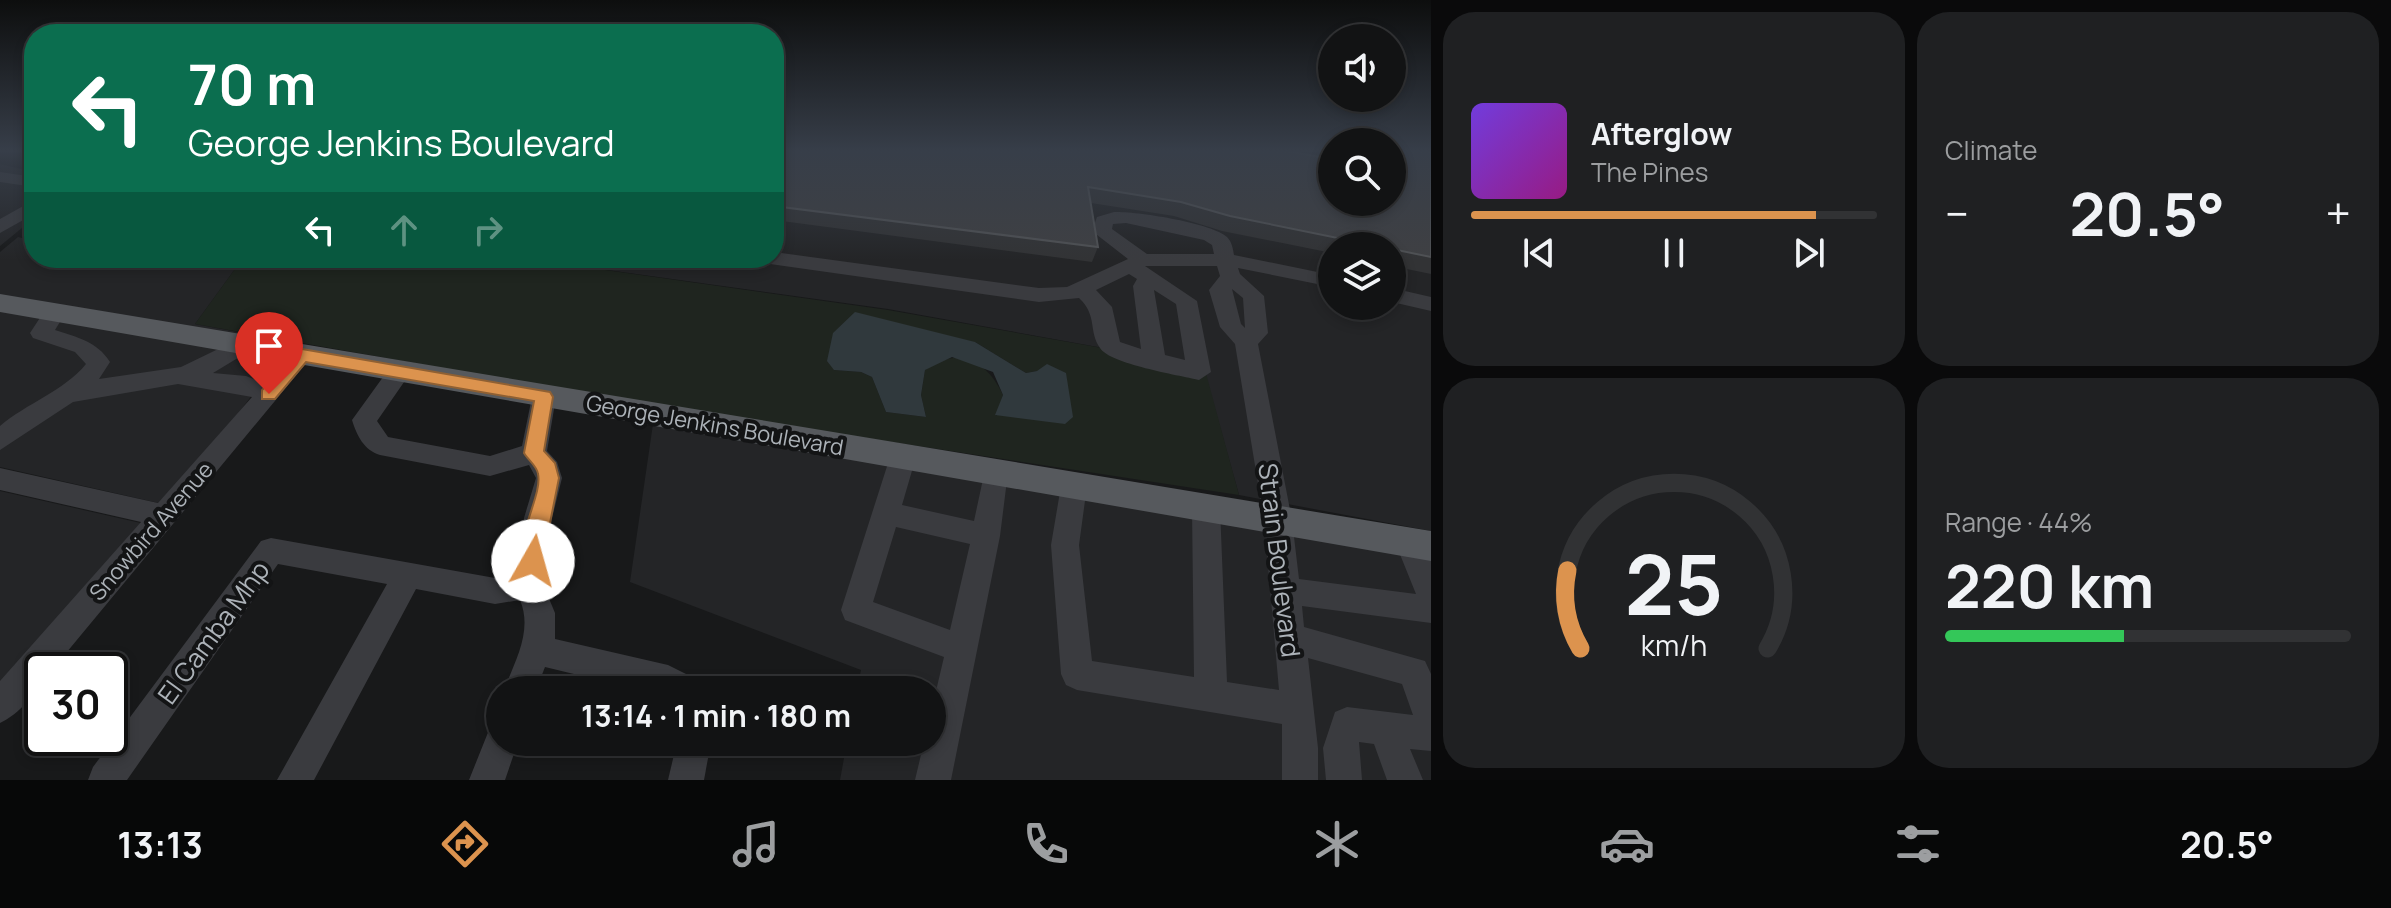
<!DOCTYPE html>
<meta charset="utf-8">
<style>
body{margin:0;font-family:Manrope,sans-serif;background:#1f2022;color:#f1f3f6;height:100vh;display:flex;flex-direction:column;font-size:30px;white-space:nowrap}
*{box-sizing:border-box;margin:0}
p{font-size:26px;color:#9c9ea0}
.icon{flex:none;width:44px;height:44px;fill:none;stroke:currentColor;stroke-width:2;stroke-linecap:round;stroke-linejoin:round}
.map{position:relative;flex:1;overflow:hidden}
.panel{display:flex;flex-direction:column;gap:12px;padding:12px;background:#0a0a0b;width:960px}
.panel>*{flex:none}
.guide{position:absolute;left:24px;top:24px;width:760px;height:244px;border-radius:32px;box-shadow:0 4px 12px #0003,0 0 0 2px #313234;background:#0b6e4f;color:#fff;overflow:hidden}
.buttons{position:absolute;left:1318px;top:24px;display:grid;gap:16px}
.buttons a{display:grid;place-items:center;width:88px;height:88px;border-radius:50%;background:#121314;box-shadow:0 4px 12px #0003,0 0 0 2px #313234;font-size:40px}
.speed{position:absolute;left:24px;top:652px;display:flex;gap:16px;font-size:40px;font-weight:700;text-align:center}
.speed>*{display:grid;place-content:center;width:104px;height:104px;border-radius:50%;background:#121314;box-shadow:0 4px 12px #0003,0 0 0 2px #313234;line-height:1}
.speed .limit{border:4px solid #111;border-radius:12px;background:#fff;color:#111}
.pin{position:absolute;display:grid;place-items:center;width:68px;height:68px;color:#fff;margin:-82px -34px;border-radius:50% 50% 50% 0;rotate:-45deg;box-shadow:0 0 8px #0007}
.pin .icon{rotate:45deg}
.me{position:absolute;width:88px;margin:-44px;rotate:7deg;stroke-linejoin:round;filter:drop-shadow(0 0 6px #0008)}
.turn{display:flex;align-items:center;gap:28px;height:168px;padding:0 32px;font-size:36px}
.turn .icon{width:104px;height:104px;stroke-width:2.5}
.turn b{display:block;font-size:56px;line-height:68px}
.lanes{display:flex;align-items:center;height:76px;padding:0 32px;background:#0003;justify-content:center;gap:40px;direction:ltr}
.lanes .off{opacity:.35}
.big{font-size:60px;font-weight:700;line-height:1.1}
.panel .tile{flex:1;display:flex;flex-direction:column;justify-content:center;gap:12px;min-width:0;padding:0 28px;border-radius:32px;background:#1f2022}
.panel .dial{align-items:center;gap:0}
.dial svg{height:208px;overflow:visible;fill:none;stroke:#313234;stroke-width:7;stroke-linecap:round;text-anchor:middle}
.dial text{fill:#f1f3f6;stroke:none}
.song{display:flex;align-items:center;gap:24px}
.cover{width:96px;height:96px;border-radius:12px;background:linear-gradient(135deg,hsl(260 70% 55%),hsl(310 70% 35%))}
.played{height:8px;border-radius:4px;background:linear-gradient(90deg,#dc934e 85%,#313234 85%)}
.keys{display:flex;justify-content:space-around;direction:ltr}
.heat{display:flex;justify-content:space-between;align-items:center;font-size:44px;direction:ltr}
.charge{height:12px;border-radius:6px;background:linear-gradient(90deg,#34c759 44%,#313234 0)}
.panel .tiles{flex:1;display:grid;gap:12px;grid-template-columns:repeat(2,1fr)}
.trip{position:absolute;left:486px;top:676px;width:460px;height:80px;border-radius:40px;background:#121314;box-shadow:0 4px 12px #0003,0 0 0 2px #313234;font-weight:700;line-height:80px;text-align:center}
.dock{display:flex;height:128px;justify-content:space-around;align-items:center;background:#070808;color:#9c9ea0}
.dock .icon{width:56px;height:56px}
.dock .on{color:#dc934e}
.dock b{font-size:36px;color:#f1f3f6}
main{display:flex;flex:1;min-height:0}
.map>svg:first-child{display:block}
</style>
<main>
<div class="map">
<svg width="1431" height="780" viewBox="0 0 1431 780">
<rect width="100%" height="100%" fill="#18191a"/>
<g fill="#242527" fill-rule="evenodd">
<path d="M774,151H1332V202H1392L1431,151V531L1239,495L1203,366L888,309L521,258H774ZM1332,246H1392V306H1332Z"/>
<polygon points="0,164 34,172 34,218 0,246"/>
<polygon points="18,237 34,241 34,258 243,258 195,324 292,342 289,345 0,295 0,252"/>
<polygon points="0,310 279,359 214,446 163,504 0,467"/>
<polygon points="653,424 1267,528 1285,742 1284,780 840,780 847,742 932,742 932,690 857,690 861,670 630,582"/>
<polygon points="0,491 145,524 0,690"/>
<polygon points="1292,532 1431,556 1431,780 1317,780"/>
</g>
<path fill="#1f251f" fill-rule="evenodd" d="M243,258H521L888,310L1204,366L1239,495L656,406L195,324ZM975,342L1026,373L1037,371L996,416L1003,395C987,361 959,345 925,370L921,395L926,417L886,412L872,377L861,372L834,370Z"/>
<polygon fill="#30393d" points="855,312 975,342 1026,373 1037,371 1047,364 1066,373 1073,417 1065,424 995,415 1003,395 993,372 952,357 925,370 921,395 926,417 886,412 872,377 861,372 834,370 827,361 833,333"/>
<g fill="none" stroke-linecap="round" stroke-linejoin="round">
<g fill="#3a3b3f" fill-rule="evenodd">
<polygon points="0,172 34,177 34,187 0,182"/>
<polygon points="34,200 34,214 0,233 0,219"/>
<path d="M1114,212C1136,211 1212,223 1227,237C1232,242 1233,249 1234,255L1332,275V287L1238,268L1240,274L1264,296L1268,333L1258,344L1292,520L1299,579L1416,594L1395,542L1399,533L1409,530L1419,533L1431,559V623L1302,606L1304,627L1425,661L1431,674V751L1410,749L1423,780H1387L1374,744L1359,742L1362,780H1326L1323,748L1335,712L1347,707L1413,715L1402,684L1308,658L1318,748V780H1282V724L1077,690L1066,685L1061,674L1051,545L1061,486L1065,478L1074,475L1083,478L1087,486L1079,545L1092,661L1194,677L1192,508L1196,500L1206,497L1216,500L1220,508L1227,682L1279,690L1264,520L1235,344L1220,327L1209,290L1220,276L1217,266H1145L1197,301L1211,372L1199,380C1178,375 1110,364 1100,348C1088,331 1098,316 1079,298L1039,302L770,264L760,258H774V252L1039,288L1067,287L1128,259L1092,231L1097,217ZM1126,223L1204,240L1212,245L1214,254H1147L1112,229L1113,224ZM1129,274L1137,279L1133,286L1141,349L1120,342L1112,307L1096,290ZM1232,289L1243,298L1245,328L1241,324ZM1154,290L1176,304L1185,360L1165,355Z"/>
<polygon points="1392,288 1431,297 1431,311 1392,302"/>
<path d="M55,305L66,312L55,330C76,337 97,341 110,362L99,379L181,367L243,337L251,340L254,345L251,350L213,373L246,376L264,383L294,349H310L313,355L52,670H42C42,690 18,715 0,723V681L141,522L0,490V468L158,503L252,397L178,384L73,402L0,450V426C27,403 64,391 86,364L75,352L33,338L30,333L47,307Z"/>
<path d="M399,364L411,372L377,421L388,437L490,456L522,446L532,397L535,391H553L556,397L547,451L557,462L562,478L552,518L543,584L555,613V639L668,665L696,679L700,690H640L545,667L536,690H504C515,661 533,631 520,600L495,604L416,589L314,780H277L387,584L278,564L127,780H88L93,767L261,541L271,538L495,578L515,575L524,518L536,478L529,465L490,476L380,455C364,450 357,436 352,420L391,366Z"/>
<path d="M903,447L912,450L916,457L902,505L974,521L986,465L995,462L1004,465L1008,472L1000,536L951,780H915L924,742H932V708L944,657L845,620L841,610L890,457L894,450ZM896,527L970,544L950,630L873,602Z"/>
<polygon points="500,725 500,742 518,742 505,780 469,780 489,730"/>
<polygon points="677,742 711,742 704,780 668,780"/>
</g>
<polygon fill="#56595d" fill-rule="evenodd" points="0,294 1431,531 1431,561 0,312"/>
</g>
<polygon fill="#323335" points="774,151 1332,202 1431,151 1431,274 1392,266 1392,246 1332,246 1332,253 1222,231 1174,216 1091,203 1098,247 1092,262 774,220"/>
<polygon fill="#3f4043" stroke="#505255" stroke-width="2" points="774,151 1287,151 1332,159 1332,202 1392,202 1392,151 1431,151 1431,257 1392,249 1392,246 1377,246 1230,216 1181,202 1088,187 1098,247 774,206"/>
<linearGradient id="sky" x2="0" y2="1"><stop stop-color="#0d0e0e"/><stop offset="0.58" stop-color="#373e49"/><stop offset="1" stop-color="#373e49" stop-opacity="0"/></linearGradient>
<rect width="1431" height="260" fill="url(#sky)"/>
<path fill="#dc934e" stroke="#8f6033" stroke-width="2" d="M302,349L550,392L553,397L544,451L555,463L559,478L541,568H525C512,541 543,496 538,474C537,466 528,460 524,453L534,401L306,362L275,399H262V390L296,351Z"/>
<g text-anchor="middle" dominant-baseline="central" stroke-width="8" stroke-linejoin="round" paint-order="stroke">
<g font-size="22" fill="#acb2b8" stroke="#131415">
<text transform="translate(715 425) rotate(10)">George Jenkins Boulevard</text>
<text transform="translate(151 531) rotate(-49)">Snowbird Avenue</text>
</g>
<g font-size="26" fill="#acb2b8" stroke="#131415">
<text transform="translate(1280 560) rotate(83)">Strain Boulevard</text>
<text transform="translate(213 632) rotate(-54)">El Camba Mhp</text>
</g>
</g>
</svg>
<div class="buttons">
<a><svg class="icon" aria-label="sound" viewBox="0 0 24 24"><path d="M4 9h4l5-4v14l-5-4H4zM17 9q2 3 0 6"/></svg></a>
<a><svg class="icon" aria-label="search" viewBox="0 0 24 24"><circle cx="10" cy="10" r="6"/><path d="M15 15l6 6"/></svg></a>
<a><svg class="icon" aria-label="layers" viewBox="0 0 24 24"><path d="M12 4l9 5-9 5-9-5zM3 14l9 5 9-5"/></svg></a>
</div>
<div class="speed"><div class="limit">30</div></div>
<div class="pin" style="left:269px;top:394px;background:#d93025"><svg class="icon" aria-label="arrive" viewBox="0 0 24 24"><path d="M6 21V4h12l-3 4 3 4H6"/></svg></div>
<svg class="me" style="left:533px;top:561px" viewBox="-20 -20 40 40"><circle r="19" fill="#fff"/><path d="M0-13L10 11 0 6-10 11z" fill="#dc934e"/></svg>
<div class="trip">13:14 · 1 min · 180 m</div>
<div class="guide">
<div class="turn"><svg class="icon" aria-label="left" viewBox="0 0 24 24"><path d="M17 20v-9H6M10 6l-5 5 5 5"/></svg><div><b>70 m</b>George Jenkins Boulevard</div></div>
<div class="lanes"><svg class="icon" aria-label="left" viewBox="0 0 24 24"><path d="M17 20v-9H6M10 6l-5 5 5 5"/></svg><svg class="icon off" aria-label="ahead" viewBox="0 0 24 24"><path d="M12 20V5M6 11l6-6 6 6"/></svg><svg class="icon off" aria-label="right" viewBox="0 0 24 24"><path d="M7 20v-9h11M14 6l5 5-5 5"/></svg></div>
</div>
</div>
<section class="panel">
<div class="tiles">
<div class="tile">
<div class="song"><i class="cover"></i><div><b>Afterglow</b><p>The Pines</p></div></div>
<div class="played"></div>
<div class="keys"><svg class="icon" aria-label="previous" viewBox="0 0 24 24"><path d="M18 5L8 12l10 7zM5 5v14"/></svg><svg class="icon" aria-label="pause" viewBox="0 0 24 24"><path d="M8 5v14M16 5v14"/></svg><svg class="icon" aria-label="next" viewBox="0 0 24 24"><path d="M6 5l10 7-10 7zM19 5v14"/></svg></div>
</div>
<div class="tile"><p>Climate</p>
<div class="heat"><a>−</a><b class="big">20.5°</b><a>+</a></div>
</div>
<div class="tile dial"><svg viewBox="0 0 100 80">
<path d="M14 69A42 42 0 1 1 86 69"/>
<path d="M14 69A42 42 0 0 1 9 39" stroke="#dc934e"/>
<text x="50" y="56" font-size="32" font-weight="700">25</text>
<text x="50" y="72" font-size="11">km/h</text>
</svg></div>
<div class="tile"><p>Range · 44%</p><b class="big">220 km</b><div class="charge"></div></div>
</div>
</section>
</main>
<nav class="dock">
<b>13:13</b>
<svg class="icon on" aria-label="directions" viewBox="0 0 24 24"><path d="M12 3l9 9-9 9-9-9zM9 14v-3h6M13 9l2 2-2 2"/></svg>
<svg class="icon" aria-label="music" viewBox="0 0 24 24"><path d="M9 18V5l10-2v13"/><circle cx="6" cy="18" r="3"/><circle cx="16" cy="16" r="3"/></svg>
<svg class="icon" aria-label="phone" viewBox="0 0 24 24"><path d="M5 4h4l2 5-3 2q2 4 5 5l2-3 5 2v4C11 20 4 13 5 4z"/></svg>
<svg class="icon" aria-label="climate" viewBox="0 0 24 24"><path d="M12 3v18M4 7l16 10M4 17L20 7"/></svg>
<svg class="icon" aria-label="car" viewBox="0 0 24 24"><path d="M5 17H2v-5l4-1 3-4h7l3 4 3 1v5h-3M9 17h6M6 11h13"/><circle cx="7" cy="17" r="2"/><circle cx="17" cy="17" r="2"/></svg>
<svg class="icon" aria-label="filters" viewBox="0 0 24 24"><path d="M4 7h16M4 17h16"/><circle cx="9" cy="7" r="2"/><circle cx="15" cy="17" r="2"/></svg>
<b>20.5°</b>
</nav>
